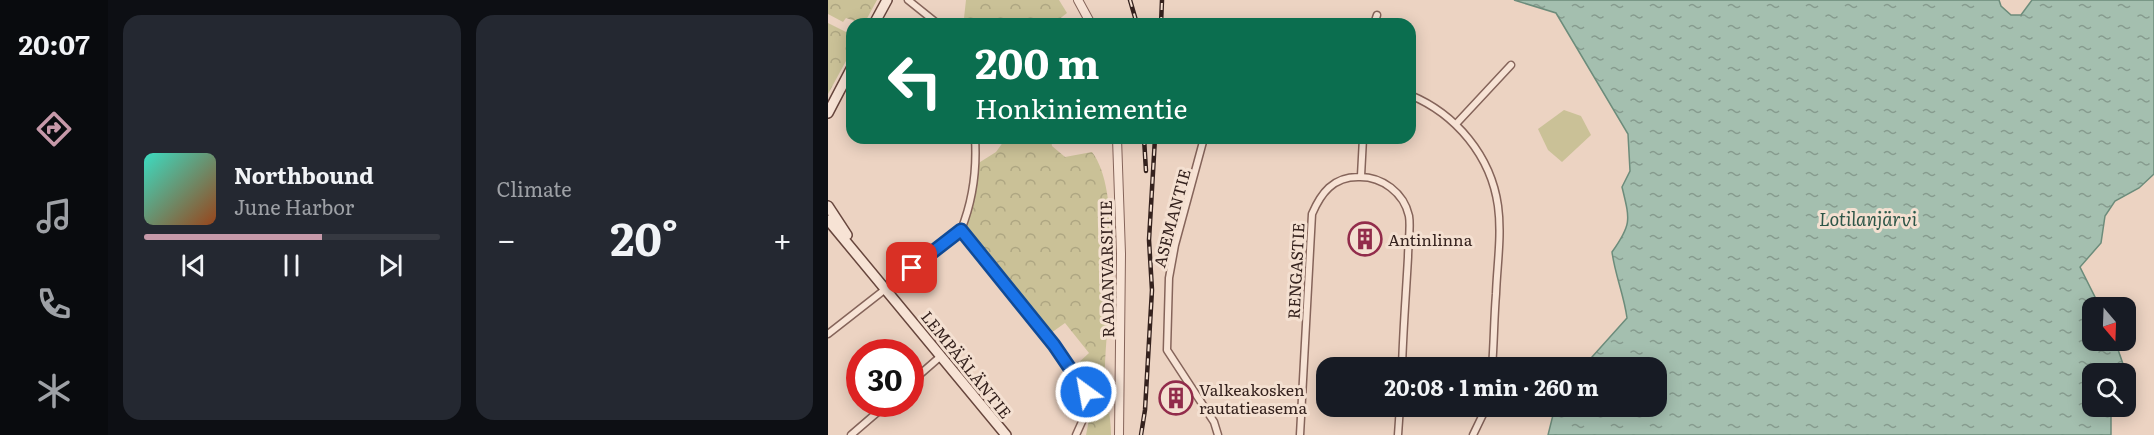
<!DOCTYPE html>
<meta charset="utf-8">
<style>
body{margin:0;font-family:Literata,serif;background:#242831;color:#f1f3f6;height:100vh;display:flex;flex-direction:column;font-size:22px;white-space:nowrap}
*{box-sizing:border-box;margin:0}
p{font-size:20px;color:#9ea1a6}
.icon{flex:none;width:33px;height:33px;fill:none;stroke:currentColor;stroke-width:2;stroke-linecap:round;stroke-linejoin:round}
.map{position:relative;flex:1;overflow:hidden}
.drawer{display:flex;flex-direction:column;gap:15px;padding:15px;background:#0d0f14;width:720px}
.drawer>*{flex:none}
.hud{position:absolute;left:18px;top:18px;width:570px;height:126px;border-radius:18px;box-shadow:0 3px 15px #0003;background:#0b6e4f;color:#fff;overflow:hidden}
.needle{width:39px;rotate:161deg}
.buttons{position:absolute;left:1254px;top:297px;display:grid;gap:12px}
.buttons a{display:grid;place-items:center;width:54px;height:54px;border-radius:12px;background:#171b24;box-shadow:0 3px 15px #0003;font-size:30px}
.speed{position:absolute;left:18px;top:339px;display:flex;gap:12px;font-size:30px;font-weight:700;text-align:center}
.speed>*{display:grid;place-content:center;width:78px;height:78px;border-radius:50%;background:#171b24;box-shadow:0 3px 15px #0003;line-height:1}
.speed .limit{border:9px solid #d22;background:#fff;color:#111}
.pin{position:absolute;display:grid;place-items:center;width:51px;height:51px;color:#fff;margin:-26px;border-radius:12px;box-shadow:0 3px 9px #0006}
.me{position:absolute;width:66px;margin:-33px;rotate:328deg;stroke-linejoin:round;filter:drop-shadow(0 0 4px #0008)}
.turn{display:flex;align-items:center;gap:21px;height:126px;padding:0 30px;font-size:27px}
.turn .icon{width:78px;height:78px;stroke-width:2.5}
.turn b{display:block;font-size:42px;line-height:51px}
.big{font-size:45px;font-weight:700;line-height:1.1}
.drawer .tile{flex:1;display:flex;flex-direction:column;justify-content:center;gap:9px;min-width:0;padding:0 21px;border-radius:18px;background:#242831}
.song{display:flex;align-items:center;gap:18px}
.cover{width:72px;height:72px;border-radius:9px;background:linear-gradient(135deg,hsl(170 70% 55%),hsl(20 70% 35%))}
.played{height:6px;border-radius:3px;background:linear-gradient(90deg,#c699a9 60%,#363941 60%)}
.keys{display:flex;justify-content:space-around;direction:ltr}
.heat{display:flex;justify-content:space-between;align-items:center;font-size:33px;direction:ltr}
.drawer .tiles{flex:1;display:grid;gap:15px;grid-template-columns:repeat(2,1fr)}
.trip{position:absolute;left:488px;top:357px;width:351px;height:60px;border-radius:18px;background:#171b24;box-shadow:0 3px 15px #0003;font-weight:700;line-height:60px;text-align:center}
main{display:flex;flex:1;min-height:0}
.tabs{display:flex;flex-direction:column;width:108px;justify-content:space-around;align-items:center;background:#090b0e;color:#9ea1a6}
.tabs .icon{width:42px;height:42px}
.tabs .on{color:#c699a9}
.tabs b{font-size:27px;color:#f1f3f6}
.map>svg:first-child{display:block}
</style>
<main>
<nav class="tabs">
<b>20:07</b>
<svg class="icon on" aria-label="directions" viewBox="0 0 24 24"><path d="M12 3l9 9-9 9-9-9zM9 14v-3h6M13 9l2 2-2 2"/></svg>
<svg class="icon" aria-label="music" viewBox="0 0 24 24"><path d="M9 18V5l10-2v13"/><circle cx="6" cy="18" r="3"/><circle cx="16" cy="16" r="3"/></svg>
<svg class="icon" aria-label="phone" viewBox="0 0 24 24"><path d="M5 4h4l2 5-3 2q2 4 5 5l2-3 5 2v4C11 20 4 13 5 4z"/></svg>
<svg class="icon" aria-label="climate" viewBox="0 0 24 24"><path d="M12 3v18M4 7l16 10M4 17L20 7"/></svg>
</nav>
<section class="drawer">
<div class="tiles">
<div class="tile">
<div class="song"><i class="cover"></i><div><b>Northbound</b><p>June Harbor</p></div></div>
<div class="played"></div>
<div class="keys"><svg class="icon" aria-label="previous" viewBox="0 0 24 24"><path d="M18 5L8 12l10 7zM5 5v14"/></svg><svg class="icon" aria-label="pause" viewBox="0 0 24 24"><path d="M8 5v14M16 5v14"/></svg><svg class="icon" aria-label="next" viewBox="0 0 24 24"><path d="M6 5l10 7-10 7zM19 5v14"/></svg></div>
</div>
<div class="tile"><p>Climate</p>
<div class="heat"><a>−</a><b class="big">20°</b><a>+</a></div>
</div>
</div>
</section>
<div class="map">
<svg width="1326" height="435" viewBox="0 0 1326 435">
<defs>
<pattern id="forest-crowns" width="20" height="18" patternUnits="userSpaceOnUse" patternTransform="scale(1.5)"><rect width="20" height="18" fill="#cac197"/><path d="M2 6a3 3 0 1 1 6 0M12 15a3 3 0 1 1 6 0" fill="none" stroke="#aea682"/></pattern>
<pattern id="water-ripples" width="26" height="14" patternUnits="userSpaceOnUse" patternTransform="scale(1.5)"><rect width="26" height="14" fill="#a4bfaf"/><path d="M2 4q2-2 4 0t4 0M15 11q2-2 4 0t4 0" fill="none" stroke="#869b8e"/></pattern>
</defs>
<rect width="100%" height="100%" fill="#ecd3c2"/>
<g fill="url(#forest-crowns)">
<polygon points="0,0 49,0 36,24 18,18 15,22 0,14"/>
<polygon points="138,0 231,0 239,13 225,24 141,24 136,18"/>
<polygon points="0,23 24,35 24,50 0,94"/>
<path d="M178,138H223L224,146L237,157L264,152C295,192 279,314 277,366C276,389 283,412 283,435H258L266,395L248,365L261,353L237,323L223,333L139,233L138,224L148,185L149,164L168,152Z"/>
</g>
<polygon fill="#cac197" points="736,110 753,116 763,135 734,162 720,150 710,129"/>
<path fill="url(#water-ripples)" stroke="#6c8c7b" stroke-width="1.5" d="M686,0H1171L1173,6L1183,15H1193L1204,0H1326V174L1311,188L1287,201L1277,216L1273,243L1252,267L1272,307L1264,308V340L1287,341L1302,384L1298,390V374H1264V406L1286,407L1283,411V435H720L727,407L828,406V368L755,367L799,318C796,295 787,275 784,252C804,224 802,220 794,187L802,171L800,134L728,13Z"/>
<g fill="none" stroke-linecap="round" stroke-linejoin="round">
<defs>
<g id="minor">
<polyline points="80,0 110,24"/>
<polyline points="546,24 549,15"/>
<path d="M582,95C628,114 663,156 670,206C674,235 669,265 668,294C666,318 666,343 664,368"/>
<polyline points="628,124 683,65"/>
<polyline points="376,138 347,245 341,278 339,350 386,422 390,435"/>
<polyline points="533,176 535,138"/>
<polyline points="133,230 226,345 258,392 257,415 248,435"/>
<path d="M0,334L133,230C145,200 149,170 147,138"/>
<polyline points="82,383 113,356"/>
<polyline points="23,435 59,404"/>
<path d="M472,435L484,214C493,193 505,177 530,177C554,176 576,193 581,216C583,228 580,244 580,257C578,294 575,331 574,368"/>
<polyline points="570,435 572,406"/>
<polyline points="645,435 659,406"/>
</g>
<g id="tertiary">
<polyline points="250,0 263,24"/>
<polyline points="289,138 293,254 291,435"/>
</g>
<g id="secondary">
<polyline points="46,24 59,0"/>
<polyline points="0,113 24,67"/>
<polyline points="0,206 19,235"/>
<polyline points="0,220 178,435"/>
</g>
</defs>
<use href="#minor" stroke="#85645a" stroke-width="9"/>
<use href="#tertiary" stroke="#85645a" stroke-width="10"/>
<use href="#secondary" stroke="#67463d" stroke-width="12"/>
<use href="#minor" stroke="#f7e3d5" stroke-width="6"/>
<use href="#tertiary" stroke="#f7e3d5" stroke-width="8"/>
<use href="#secondary" stroke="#f7e3d5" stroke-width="9"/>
<defs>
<g id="rail">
<polyline points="302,0 309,24"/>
<polyline points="333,24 334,0"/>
<polyline points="316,138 318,171"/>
<polyline points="313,435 317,410 324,290 321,240 327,138"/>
</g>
</defs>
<use href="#rail" stroke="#35221e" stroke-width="4.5"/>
<use href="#rail" stroke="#f4e0d1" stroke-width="2" stroke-dasharray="7" stroke-linecap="butt"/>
</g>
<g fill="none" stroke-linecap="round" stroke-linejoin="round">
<defs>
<polyline id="route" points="84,268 133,230 226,345 258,392"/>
</defs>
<use href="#route" stroke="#114b97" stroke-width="15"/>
<use href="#route" stroke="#1a73e8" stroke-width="10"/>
</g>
<defs>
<symbol id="building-ring" viewBox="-11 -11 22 22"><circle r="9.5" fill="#f4e0d1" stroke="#922c4b" stroke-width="1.5"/><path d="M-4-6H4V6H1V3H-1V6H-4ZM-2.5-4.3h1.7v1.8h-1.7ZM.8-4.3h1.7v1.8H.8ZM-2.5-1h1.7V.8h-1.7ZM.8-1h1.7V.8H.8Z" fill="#922c4b"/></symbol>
</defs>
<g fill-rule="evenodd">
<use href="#building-ring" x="518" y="220" width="38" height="38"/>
<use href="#building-ring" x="329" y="379" width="38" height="38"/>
</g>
<g text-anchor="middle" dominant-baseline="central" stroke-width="6" stroke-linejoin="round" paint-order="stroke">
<g font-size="16" fill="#35221e" stroke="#f4e0d1">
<text transform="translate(343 218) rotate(-75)">ASEMANTIE</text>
<text transform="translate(278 269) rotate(-91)">RADANVARSITIE</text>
<text transform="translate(467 271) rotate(-87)">RENGASTIE</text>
<text transform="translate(139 364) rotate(51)">LEMPÄÄLÄNTIE</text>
</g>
<g font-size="16" fill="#35221e" stroke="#f4e0d1" text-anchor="start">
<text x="560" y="239">Antinlinna</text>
<text x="371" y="389">Valkeakosken<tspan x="371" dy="18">rautatieasema</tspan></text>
</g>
<g font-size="18" font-style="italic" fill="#2d5547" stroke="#f4e0d1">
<text x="1040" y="218">Lotilanjärvi</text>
</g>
</g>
</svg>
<div class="buttons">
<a><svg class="needle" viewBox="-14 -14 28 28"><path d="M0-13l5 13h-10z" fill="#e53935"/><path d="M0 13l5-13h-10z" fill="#9ea1a6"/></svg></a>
<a><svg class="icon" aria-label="search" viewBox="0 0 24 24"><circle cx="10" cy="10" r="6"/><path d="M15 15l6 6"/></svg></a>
</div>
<div class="speed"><div class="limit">30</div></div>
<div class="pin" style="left:84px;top:268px;background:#d93025"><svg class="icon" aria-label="arrive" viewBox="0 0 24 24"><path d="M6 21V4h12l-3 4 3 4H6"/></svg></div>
<svg class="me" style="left:258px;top:392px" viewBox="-20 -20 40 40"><circle r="17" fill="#1a73e8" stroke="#fff" stroke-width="3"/><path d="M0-11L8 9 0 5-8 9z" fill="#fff"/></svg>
<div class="trip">20:08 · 1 min · 260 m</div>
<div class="hud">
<div class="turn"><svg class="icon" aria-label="left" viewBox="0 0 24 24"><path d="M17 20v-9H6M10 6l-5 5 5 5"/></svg><div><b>200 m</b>Honkiniementie</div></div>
</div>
</div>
</main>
